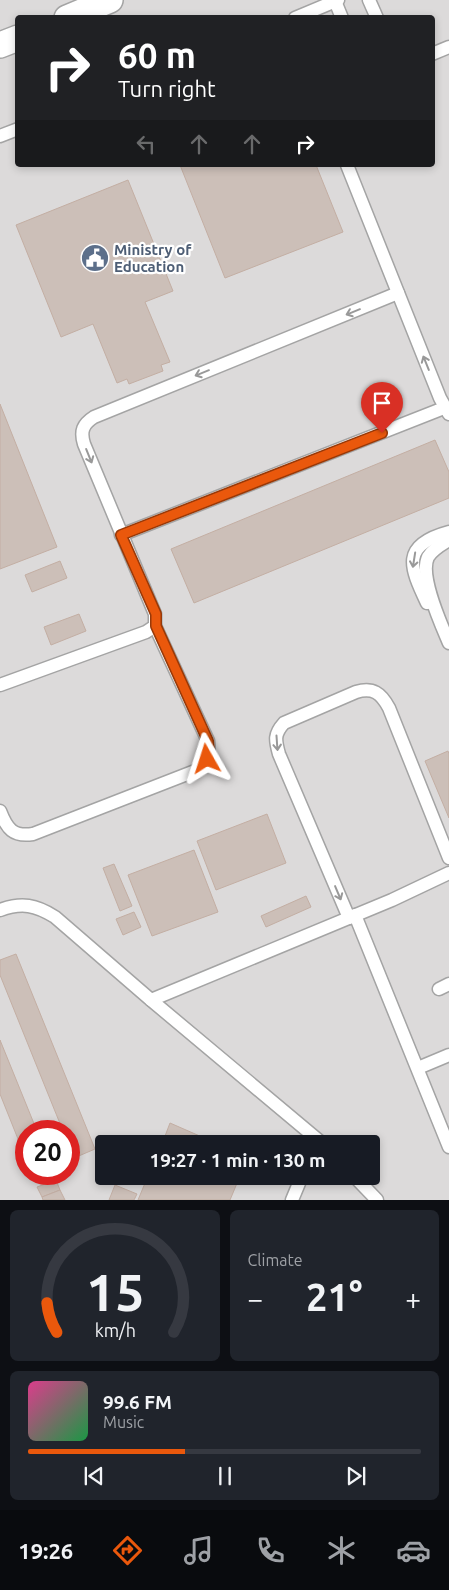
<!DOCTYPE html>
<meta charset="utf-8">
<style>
body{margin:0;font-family:Ubuntu,sans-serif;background:#20242c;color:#f1f3f6;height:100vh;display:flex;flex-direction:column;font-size:19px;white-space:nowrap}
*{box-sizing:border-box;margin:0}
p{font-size:16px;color:#9ea1a6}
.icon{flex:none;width:28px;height:28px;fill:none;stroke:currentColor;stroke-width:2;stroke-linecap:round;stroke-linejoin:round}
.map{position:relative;height:1200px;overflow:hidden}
.sheet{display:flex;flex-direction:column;gap:10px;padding:10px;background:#0d0f14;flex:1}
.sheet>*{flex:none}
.hud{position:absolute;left:15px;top:15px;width:420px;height:152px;border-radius:5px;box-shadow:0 2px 8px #0003;background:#202124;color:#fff;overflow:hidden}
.speed{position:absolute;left:15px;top:1120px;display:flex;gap:10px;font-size:25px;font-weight:700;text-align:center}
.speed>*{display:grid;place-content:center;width:65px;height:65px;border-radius:50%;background:#171b24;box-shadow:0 2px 8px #0003;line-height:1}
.speed .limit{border:8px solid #d22;background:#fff;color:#111}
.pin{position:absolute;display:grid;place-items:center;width:42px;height:42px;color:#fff;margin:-51px -21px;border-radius:50% 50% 50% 0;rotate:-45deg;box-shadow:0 0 5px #0007}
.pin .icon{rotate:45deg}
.me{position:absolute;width:55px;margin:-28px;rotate:354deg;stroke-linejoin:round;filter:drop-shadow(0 0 4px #0008)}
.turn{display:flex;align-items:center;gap:18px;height:105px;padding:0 20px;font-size:22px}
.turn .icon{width:65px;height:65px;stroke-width:2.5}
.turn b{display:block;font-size:35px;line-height:42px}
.lanes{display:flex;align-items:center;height:48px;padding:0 20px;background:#0003;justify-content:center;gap:25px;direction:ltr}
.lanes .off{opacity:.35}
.big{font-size:38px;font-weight:700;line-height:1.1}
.sheet .widget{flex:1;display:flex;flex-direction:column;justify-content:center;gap:8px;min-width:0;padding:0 18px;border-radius:8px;background:#20242c}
.sheet .dial{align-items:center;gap:0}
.dial svg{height:130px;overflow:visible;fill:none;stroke:#363941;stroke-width:7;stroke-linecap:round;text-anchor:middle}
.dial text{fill:#f1f3f6;stroke:none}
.song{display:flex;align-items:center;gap:15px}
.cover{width:60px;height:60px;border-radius:8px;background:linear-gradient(135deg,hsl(330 70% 55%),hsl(140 70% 35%))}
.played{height:5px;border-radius:2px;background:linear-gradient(90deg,#ea580c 40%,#363941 40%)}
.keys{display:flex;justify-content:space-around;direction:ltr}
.heat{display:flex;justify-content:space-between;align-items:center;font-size:28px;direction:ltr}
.sheet .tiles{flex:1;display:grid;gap:10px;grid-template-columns:1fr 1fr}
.widget:last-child{grid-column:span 2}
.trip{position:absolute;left:95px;top:1135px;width:285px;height:50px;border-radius:5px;background:#171b24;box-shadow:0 2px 8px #0003;font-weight:700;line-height:50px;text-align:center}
.tabs{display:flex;height:80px;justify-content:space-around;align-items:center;background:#090b0e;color:#9ea1a6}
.tabs .icon{width:35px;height:35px}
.tabs .current{color:#ea580c}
.tabs b{font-size:22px;color:#f1f3f6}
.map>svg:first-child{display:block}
</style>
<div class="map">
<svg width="449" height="1200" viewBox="0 0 449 1200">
<rect width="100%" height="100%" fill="#f0eae2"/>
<path fill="#dcdada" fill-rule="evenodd" d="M0,0H449V1200H0ZM18,18H432V165H18ZM26,1131H69V1174H26ZM104,1144H371V1176H104Z"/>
<g fill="#ccbfb8" stroke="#c3aea3">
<polygon points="180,165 316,165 343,232 225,278"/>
<polygon points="128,180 173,291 145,302 170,362 161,365 163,371 129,384 127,379 117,383 93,324 61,337 16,225"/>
<polygon points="0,404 57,547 0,569"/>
<polygon points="435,440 449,472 449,498 194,603 171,549"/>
<polygon points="60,561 67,578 32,592 25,575"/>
<polygon points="79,614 86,631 51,645 44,627"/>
<polygon points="448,751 449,754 449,818 425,761"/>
<polygon points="267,814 286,863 216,890 197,841"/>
<polygon points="194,850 218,912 152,936 128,875"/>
<polygon points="114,864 132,906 120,911 103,868"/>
<polygon points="306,896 311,907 266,927 261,916"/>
<polygon points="134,912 141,927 123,935 116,919"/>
<polygon points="16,954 95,1149 74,1158 69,1145 69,1131 63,1131 0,975 0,960"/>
<polygon points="0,1040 37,1131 26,1131 26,1159 0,1094"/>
<polygon points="170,1123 218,1144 162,1144"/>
<polygon points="148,1176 240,1176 230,1200 138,1200"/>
<polygon points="56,1180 60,1190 42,1197 37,1187"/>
<polygon points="115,1185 137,1194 134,1200 109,1200"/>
<polygon points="60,1190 65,1200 43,1200 42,1197"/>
</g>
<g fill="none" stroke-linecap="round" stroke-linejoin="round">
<defs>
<g id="service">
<polyline points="369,0 377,18"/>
<polyline points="335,1 342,18"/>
<polyline points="295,18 338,0"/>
<polyline points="432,54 449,47"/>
<polyline points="0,136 18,129"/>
<polyline points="347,165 440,398 449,414"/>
<polyline points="121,535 444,408"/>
<path d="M449,540C442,544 433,549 428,557C419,576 441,624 449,643"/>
<path d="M427,603C410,567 400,545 449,532"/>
<path d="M0,685L146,632L155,626V614L84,444C80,431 83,424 94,417L398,293"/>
<path d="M0,811C7,829 13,837 33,834L195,771C208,763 210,757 208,741L155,626"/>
<path d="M0,910C22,902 36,905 55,917L151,1000L323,1144"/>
<polyline points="355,915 449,1147"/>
<path d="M349,918L279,754C275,740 274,734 284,723L356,692C373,687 381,693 389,708L449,858"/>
<polyline points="439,989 449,984"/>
<polyline points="151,1000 392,900 449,873"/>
<polyline points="418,1068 449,1055"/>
<polyline points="354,1176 377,1200"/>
<polyline points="292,1200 302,1176"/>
</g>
<g id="minor">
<polyline points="67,18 110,0"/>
<polyline points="0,45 18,38"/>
</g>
</defs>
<use href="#service" stroke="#a4a4a4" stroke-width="15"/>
<use href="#minor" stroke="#a4a4a4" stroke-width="28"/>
<use href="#service" stroke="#fff" stroke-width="12"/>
<use href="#minor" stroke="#fff" stroke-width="25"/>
</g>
<defs><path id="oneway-shaft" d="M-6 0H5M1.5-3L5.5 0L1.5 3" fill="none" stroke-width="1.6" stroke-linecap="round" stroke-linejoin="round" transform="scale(1.25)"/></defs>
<g stroke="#999">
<use href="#oneway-shaft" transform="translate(353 312) rotate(158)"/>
<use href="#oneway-shaft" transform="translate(426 363) rotate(-112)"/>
<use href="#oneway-shaft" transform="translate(202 373) rotate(158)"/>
<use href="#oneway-shaft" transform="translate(89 456) rotate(68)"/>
<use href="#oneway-shaft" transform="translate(414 560) rotate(99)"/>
<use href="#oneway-shaft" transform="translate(277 743) rotate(86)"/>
<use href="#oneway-shaft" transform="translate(338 893) rotate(67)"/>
</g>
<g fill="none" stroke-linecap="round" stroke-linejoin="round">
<defs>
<polyline id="route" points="207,759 209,750 208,741 156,626 156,614 121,535 382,433"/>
</defs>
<use href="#route" stroke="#983908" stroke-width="12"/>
<use href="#route" stroke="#ea580c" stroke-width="9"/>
</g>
<defs>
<symbol id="civic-disc" viewBox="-11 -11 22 22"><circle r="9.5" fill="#5c6f8a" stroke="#fff"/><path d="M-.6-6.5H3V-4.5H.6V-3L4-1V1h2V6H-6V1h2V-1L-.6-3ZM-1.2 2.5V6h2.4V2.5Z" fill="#fff"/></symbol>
</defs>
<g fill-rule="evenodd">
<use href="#civic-disc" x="79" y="242" width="32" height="32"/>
</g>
<g text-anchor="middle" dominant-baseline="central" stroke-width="4.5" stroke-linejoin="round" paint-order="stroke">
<g font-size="15" font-weight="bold" fill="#4e5e75" stroke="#fff" text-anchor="start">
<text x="114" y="249">Ministry of<tspan x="114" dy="17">Education</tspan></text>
</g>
</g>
</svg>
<div class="speed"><div class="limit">20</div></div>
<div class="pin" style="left:382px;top:433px;background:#d93025"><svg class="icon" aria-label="arrive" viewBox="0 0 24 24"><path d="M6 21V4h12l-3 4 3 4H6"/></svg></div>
<svg class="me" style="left:207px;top:759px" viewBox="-20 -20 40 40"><path d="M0-17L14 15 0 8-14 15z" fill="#ea580c" stroke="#fff" stroke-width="4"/></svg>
<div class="trip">19:27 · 1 min · 130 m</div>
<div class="hud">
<div class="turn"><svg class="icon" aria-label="right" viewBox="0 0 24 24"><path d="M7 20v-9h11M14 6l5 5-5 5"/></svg><div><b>60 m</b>Turn right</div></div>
<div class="lanes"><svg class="icon off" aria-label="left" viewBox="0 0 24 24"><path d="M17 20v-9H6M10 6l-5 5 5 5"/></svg><svg class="icon off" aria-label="ahead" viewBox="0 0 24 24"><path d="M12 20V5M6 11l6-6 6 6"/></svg><svg class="icon off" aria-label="ahead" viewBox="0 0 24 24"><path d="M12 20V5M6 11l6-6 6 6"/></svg><svg class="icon" aria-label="right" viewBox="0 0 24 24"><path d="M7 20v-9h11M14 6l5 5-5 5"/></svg></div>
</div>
</div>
<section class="sheet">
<div class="tiles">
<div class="widget dial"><svg viewBox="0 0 100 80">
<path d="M14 69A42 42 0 1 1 86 69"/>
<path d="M14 69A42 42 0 0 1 8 51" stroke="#ea580c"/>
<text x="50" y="56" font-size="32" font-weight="700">15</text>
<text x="50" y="72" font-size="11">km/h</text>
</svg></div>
<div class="widget"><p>Climate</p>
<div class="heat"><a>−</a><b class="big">21°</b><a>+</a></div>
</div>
<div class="widget">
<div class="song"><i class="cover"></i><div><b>99.6 FM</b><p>Music</p></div></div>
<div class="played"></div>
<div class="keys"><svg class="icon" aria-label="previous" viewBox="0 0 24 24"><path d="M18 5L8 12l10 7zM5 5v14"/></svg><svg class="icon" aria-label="pause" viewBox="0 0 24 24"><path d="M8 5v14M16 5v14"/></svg><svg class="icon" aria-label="next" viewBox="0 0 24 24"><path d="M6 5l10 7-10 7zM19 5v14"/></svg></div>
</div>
</div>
</section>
<nav class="tabs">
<b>19:26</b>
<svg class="icon current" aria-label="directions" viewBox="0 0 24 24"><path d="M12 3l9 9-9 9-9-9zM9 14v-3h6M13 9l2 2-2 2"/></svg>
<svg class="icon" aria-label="music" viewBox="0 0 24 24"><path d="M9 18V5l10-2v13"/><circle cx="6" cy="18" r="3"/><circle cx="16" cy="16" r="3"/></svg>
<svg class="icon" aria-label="phone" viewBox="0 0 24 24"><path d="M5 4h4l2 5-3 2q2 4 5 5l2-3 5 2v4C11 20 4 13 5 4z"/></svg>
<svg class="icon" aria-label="climate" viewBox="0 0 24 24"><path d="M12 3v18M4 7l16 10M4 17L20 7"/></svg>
<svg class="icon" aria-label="car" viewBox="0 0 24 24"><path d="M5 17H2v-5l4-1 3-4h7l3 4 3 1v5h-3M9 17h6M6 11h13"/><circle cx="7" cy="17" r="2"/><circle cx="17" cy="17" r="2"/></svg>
</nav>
